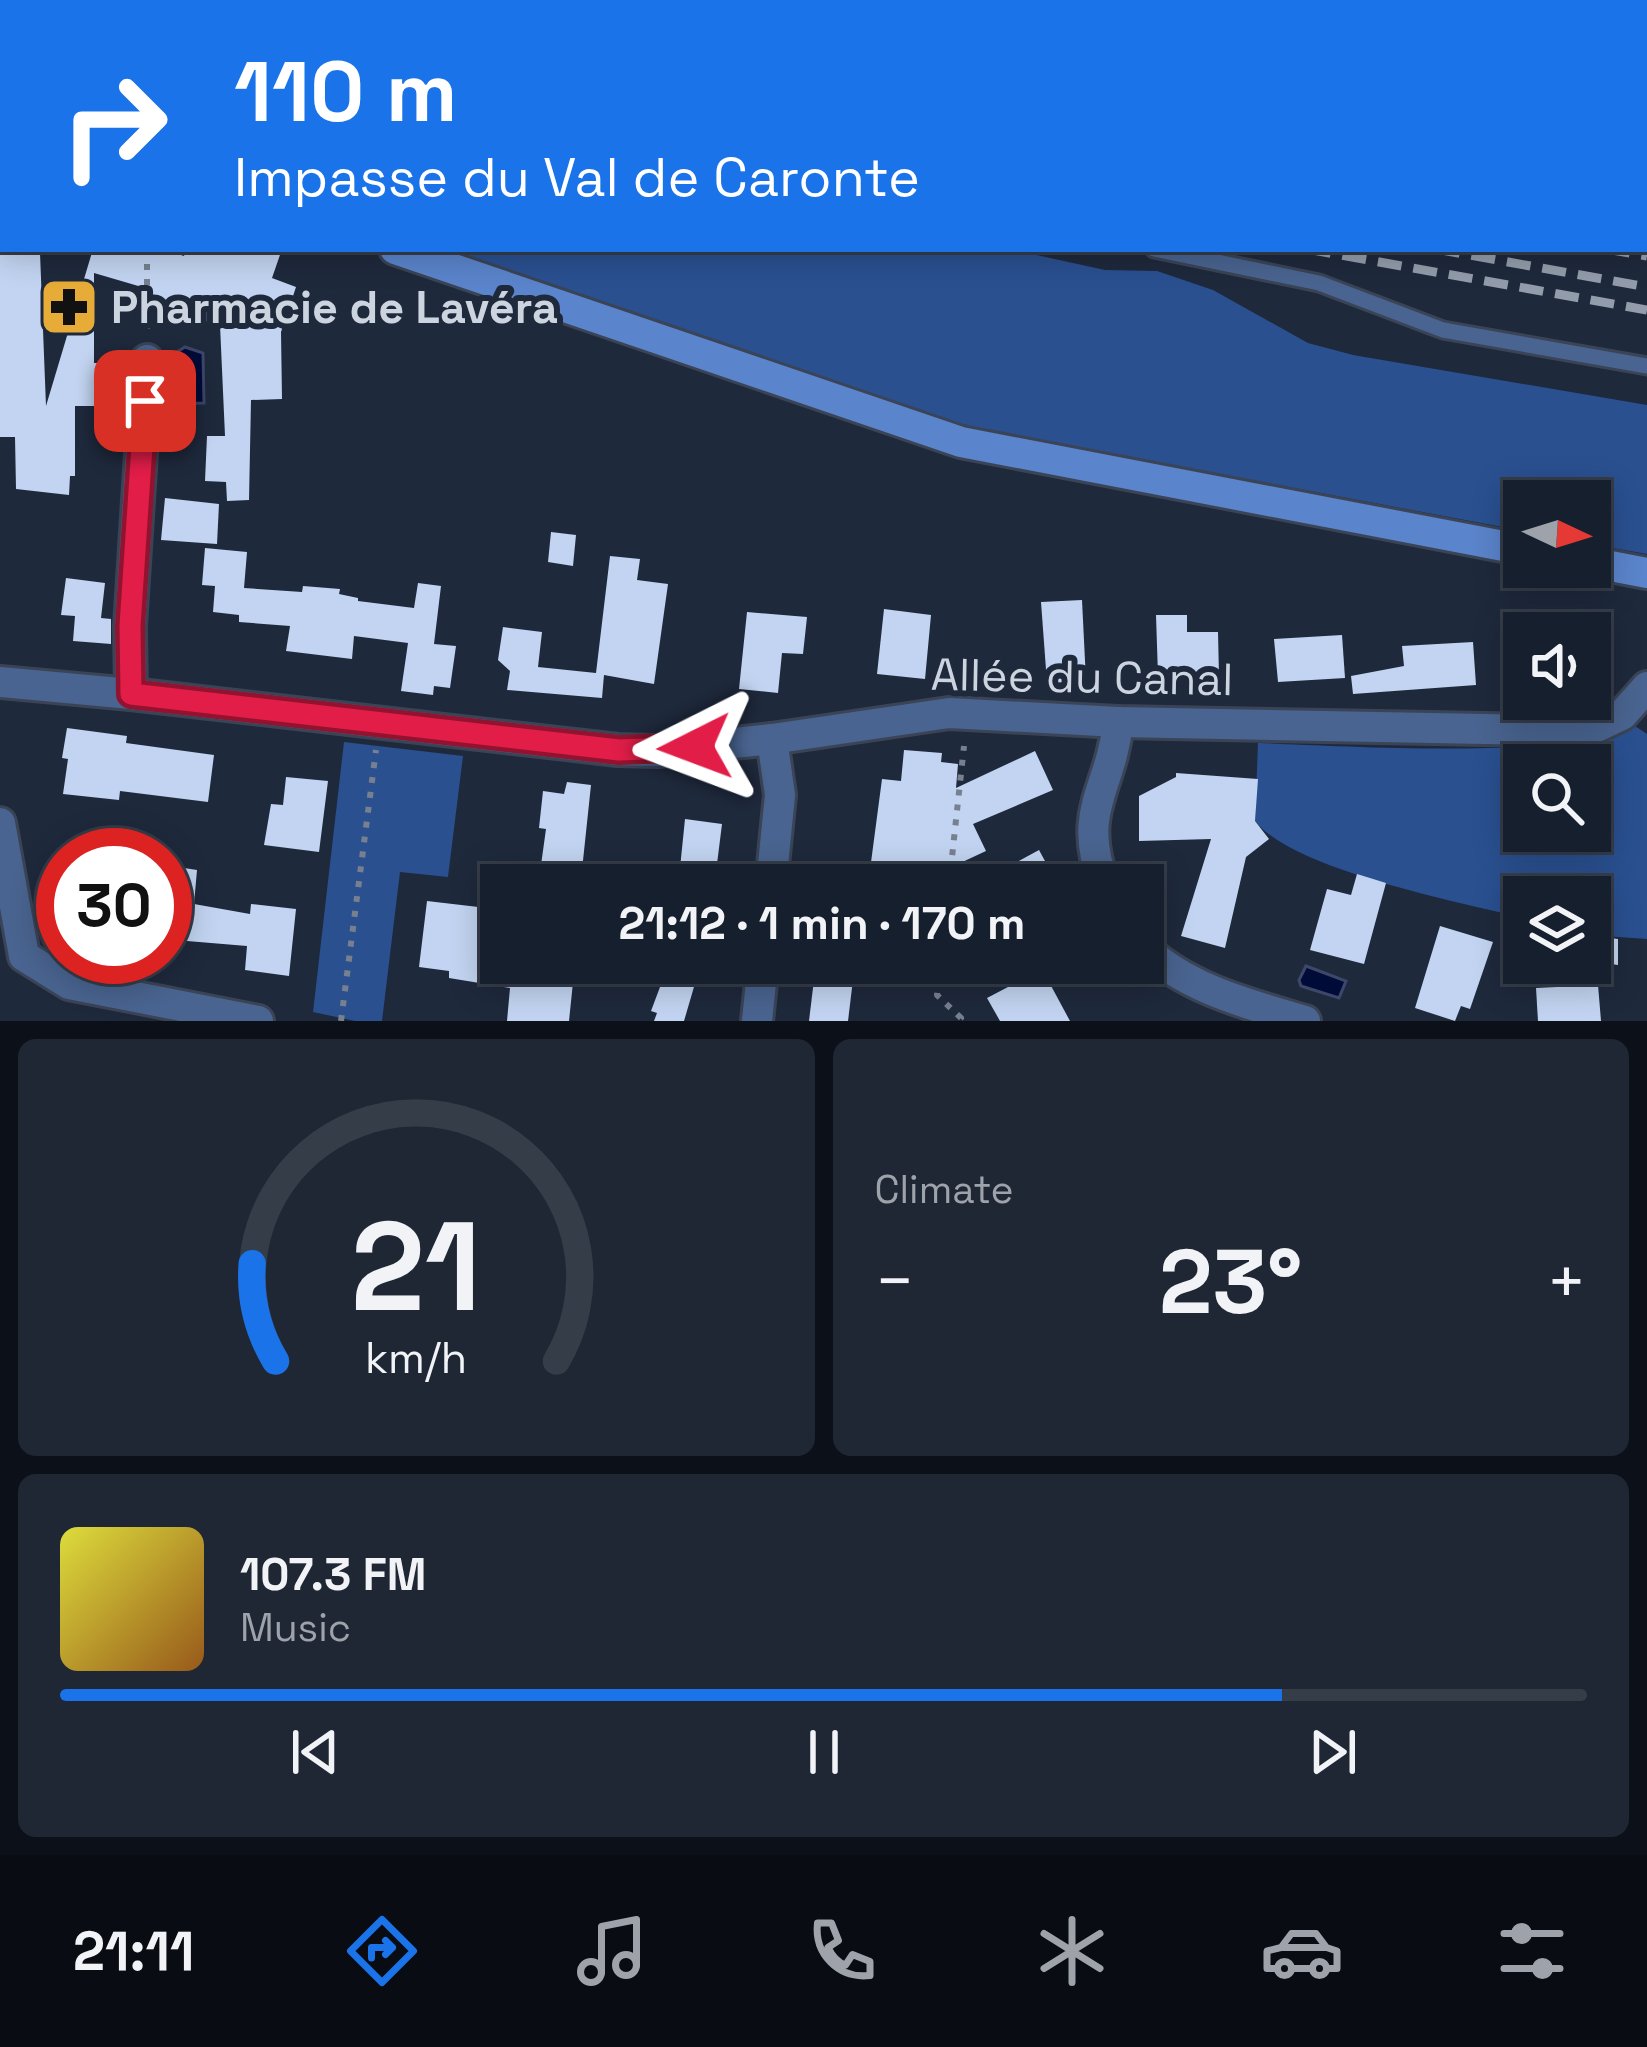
<!DOCTYPE html>
<meta charset="utf-8">
<style>
body{margin:0;font-family:"Space Grotesk",sans-serif;background:#1f2735;color:#f1f3f6;height:100vh;display:flex;flex-direction:column;font-size:45px;white-space:nowrap}
*{box-sizing:border-box;margin:0}
p{font-size:39px;color:#9ea2aa}
.icon{flex:none;width:66px;height:66px;fill:none;stroke:currentColor;stroke-width:2;stroke-linecap:round;stroke-linejoin:round}
.map{position:relative;height:1021px;overflow:hidden}
.sheet{display:flex;flex-direction:column;gap:18px;padding:18px;background:#0c1119;flex:1}
.sheet>*{flex:none}
.hud{position:absolute;left:0px;top:0px;width:1647px;height:252px;box-shadow:0 6px 30px #0003,0 0 0 3px #353d49;background:#1a73e8;color:#fff;overflow:hidden}
.needle{width:78px;rotate:94deg}
.fabs{position:absolute;left:1503px;top:480px;display:grid;gap:24px}
.fabs a{display:grid;place-items:center;width:108px;height:108px;border-radius:0px;background:#161f2d;box-shadow:0 6px 30px #0003,0 0 0 3px #353d49;font-size:60px}
.speed{position:absolute;left:36px;top:828px;display:flex;gap:24px;font-size:60px;font-weight:700;text-align:center}
.speed>*{display:grid;place-content:center;width:156px;height:156px;border-radius:50%;background:#161f2d;box-shadow:0 6px 30px #0003,0 0 0 3px #353d49;line-height:1}
.speed .limit{border:18px solid #d22;background:#fff;color:#111}
.pin{position:absolute;display:grid;place-items:center;width:102px;height:102px;color:#fff;margin:-51px;border-radius:24px;box-shadow:0 6px 18px #0006}
.me{position:absolute;width:132px;margin:-66px;rotate:267deg;stroke-linejoin:round;filter:drop-shadow(0 0 9px #0008)}
.turn{display:flex;align-items:center;gap:42px;height:252px;padding:0 36px;font-size:54px}
.turn .icon{width:156px;height:156px;stroke-width:2.5}
.turn b{display:block;font-size:84px;line-height:102px}
.big{font-size:90px;font-weight:700;line-height:1.1}
.sheet .tile{flex:1;display:flex;flex-direction:column;justify-content:center;gap:18px;min-width:0;padding:0 42px;border-radius:18px;background:#1f2735}
.sheet .dial{align-items:center;gap:0}
.dial svg{height:312px;overflow:visible;fill:none;stroke:#353d49;stroke-width:7;stroke-linecap:round;text-anchor:middle}
.dial text{fill:#f1f3f6;stroke:none}
.song{display:flex;align-items:center;gap:36px}
.cover{width:144px;height:144px;border-radius:18px;background:linear-gradient(135deg,hsl(60 70% 55%),hsl(30 70% 35%))}
.played{height:12px;border-radius:6px;background:linear-gradient(90deg,#1a73e8 80%,#353d49 80%)}
.keys{display:flex;justify-content:space-around;direction:ltr}
.heat{display:flex;justify-content:space-between;align-items:center;font-size:66px;direction:ltr}
.sheet .tiles{flex:1;display:grid;gap:18px;grid-template-columns:1fr 1fr}
.tile:last-child{grid-column:span 2}
.trip{position:absolute;left:480px;top:864px;width:684px;height:120px;border-radius:0px;background:#161f2d;box-shadow:0 6px 30px #0003,0 0 0 3px #353d49;font-weight:700;line-height:120px;text-align:center}
.dock{display:flex;height:192px;justify-content:space-around;align-items:center;background:#090c12;color:#9ea2aa}
.dock .icon{width:84px;height:84px}
.dock .current{color:#1a73e8}
.dock b{font-size:54px;color:#f1f3f6}
.map>svg:first-child{display:block}
</style>
<div class="map">
<svg width="1647" height="1021" viewBox="0 0 1647 1021">
<rect width="100%" height="100%" fill="#1e293c"/>
<g fill="#2a5090" fill-rule="evenodd">
<polygon points="441,249 1009,249 1105,270 1157,271 1213,290 1308,343 1353,355 1647,405 1647,554 1590,544 1590,501 1524,501 1524,531 988,431 836,389"/>
<path d="M1632,724L1647,734V939L1590,935V897H1524V918C1459,902 1294,870 1255,821L1258,743C1331,745 1583,762 1632,724ZM1524,765H1590V831H1524Z"/>
<polygon points="344,742 463,756 448,877 400,872 382,1021 355,1021 313,1012"/>
</g>
<g fill="#000b38" stroke="#3d476a" stroke-width="3">
<polygon points="185,347 203,353 204,403 171,404 172,355"/>
<polygon points="1306,966 1346,981 1339,998 1301,986 1299,980"/>
</g>
<g fill="#c2d4f1">
<polygon points="93,249 162,249 184,256 186,249 282,249 272,278 296,287 281,332 282,399 251,400 249,500 227,501 226,482 205,481 207,436 225,436 220,325 152,307 152,290 94,273 94,363 100,363 99,406 75,406 75,476 70,476 69,495 16,489 15,437 0,437 0,254 40,253 46,406"/>
<polygon points="165,498 219,504 217,544 161,540"/>
<polygon points="551,532 576,535 573,566 548,562"/>
<polygon points="205,548 247,552 244,588 302,592 303,586 340,589 339,594 358,598 358,601 414,608 418,583 441,586 434,644 456,646 450,688 434,686 433,695 401,691 408,643 354,636 352,659 286,651 290,626 239,622 239,615 213,612 215,586 202,585"/>
<polygon points="610,556 640,559 637,580 668,584 654,684 604,675 602,698 507,690 510,671 498,660 503,627 542,632 538,667 596,673"/>
<polygon points="66,578 105,583 101,618 111,619 111,644 73,641 75,616 61,615"/>
<polygon points="1082,600 1086,681 1047,683 1041,602"/>
<polygon points="884,609 931,615 925,679 877,674"/>
<polygon points="747,612 807,617 803,654 782,653 778,693 739,689"/>
<polygon points="1156,615 1187,615 1187,632 1218,632 1219,676 1158,676"/>
<polygon points="1342,635 1345,678 1278,682 1274,639"/>
<polygon points="1473,642 1476,685 1353,694 1351,676 1404,666 1402,646"/>
<polygon points="67,728 127,736 126,743 214,755 208,802 120,791 119,800 63,794 68,759 62,758"/>
<polygon points="904,750 942,753 941,762 958,764 956,788 1035,751 1053,790 973,824 986,851 913,885 868,885 882,779 901,781"/>
<polygon points="1176,773 1258,779 1255,821 1269,839 1246,857 1225,948 1181,936 1211,839 1139,841 1139,796 1176,777"/>
<polygon points="286,777 328,781 319,852 264,845 271,804 283,805"/>
<polygon points="567,782 591,785 582,870 541,865 546,829 539,828 543,791 564,794"/>
<polygon points="685,819 722,824 716,872 680,868"/>
<polygon points="1039,850 1058,885 975,885"/>
<polygon points="165,865 197,870 194,904 250,914 251,904 296,909 289,976 245,970 247,946 187,941 187,936 165,934"/>
<polygon points="1357,874 1386,883 1364,964 1310,950 1327,889 1351,895"/>
<polygon points="427,901 487,908 481,963 575,963 569,1021 507,1021 510,988 449,978 449,971 419,967"/>
<polygon points="1440,926 1493,942 1470,1009 1461,1006 1455,1021 1415,1008"/>
<polygon points="1590,935 1618,939 1618,965 1590,961"/>
<polygon points="669,963 701,963 684,1021 654,1021 657,1013 651,1011"/>
<polygon points="816,963 855,963 848,1021 809,1021"/>
<polygon points="1042,969 1070,1021 1000,1021 987,998"/>
<polygon points="1598,985 1601,1021 1538,1021 1536,988"/>
</g>
<g fill="none" stroke-linecap="round" stroke-linejoin="round">
<defs>
<polyline id="lane" points="1154,249 1319,283 1443,330 1647,366"/>
<g id="street">
<polyline points="0,682 131,694 618,750 657,751 772,739 949,713 1118,722 1588,731 1622,715 1647,687"/>
<polyline points="131,694 130,626 147,360"/>
<polyline points="0,823 24,956 69,984 258,1021"/>
<polyline points="771,885 780,795 772,739"/>
<path d="M1104,885C1076,809 1111,791 1118,722"/>
<path d="M1143,947C1187,989 1248,1004 1305,1021"/>
<polyline points="757,1021 763,963"/>
</g>
<g id="secondary">
<polyline points="0,114 3,115"/>
<polyline points="395,249 961,442 1524,550"/>
<polyline points="1590,562 1647,573"/>
</g>
</defs>
<use href="#lane" stroke="#3a4456" stroke-width="21"/>
<use href="#street" stroke="#3a4456" stroke-width="36"/>
<use href="#secondary" stroke="#3a4456" stroke-width="36"/>
<g stroke="#77808f" stroke-width="6" stroke-dasharray="6 9" stroke-linecap="butt">
<polyline points="147,249 147,329"/>
<polyline points="949,885 964,746"/>
<polyline points="941,963 937,995 961,1018 958,1021"/>
<polyline points="341,1021 376,750"/>
</g>
<use href="#lane" stroke="#496490" stroke-width="15"/>
<use href="#street" stroke="#496490" stroke-width="30"/>
<use href="#secondary" stroke="#5a84cb" stroke-width="30"/>
<g stroke="#939caa" stroke-width="9" stroke-dasharray="24 12" stroke-linecap="butt">
<polyline points="142,0 151,3"/>
<polyline points="242,0 257,3"/>
<polyline points="382,0 398,3"/>
<polyline points="510,0 527,3"/>
<polyline points="663,0 679,3"/>
<polyline points="773,0 790,3"/>
<polyline points="913,0 930,3"/>
<polyline points="1046,0 1065,3"/>
<polyline points="1198,0 1220,3"/>
<polyline points="1346,0 1363,3"/>
<polyline points="1470,0 1487,3"/>
<polyline points="1592,0 1610,3"/>
<polyline points="1644,9 1647,9"/>
<polyline points="1644,30 1647,31"/>
<polyline points="1644,51 1647,52"/>
<polyline points="1644,71 1647,71"/>
<polyline points="1644,96 1647,97"/>
<polyline points="1644,116 1647,116"/>
<polyline points="1644,157 1647,158"/>
<polyline points="1644,176 1647,177"/>
<polyline points="1644,206 1647,207"/>
<polyline points="1644,228 1647,229"/>
<polyline points="1307,249 1647,310"/>
<polyline points="1436,249 1647,287"/>
<polyline points="1606,249 1647,256"/>
</g>
</g>
<g fill="none" stroke-linecap="round" stroke-linejoin="round">
<defs>
<polyline id="route" points="145,401 130,626 131,694 619,750 695,747"/>
</defs>
<use href="#route" stroke="#92132f" stroke-width="30"/>
<use href="#route" stroke="#e11d48" stroke-width="21"/>
</g>
<defs>
<symbol id="pharmacy-square" viewBox="-11 -11 22 22"><rect x="-9" y="-9" width="18" height="18" rx="4" fill="#e7ac37" stroke="#1e293c"/><path d="M-2-6h4v4h4v4h-4v4h-4v-4h-4v-4h4Z" fill="#111"/></symbol>
</defs>
<g fill-rule="evenodd">
<use href="#pharmacy-square" x="36" y="274" width="66" height="66"/>
</g>
<g text-anchor="middle" dominant-baseline="central" stroke-width="12" stroke-linejoin="round" paint-order="stroke">
<g font-size="45" font-weight="bold" fill="#ccd4e0" stroke="#1e293c" text-anchor="start">
<text x="111" y="307">Pharmacie de Lavéra</text>
</g>
<g font-size="45" fill="#ccd4e0" stroke="#1e293c">
<text transform="translate(1082 677) rotate(1)">Allée du Canal</text>
</g>
</g>
</svg>
<div class="fabs">
<a><svg class="needle" viewBox="-14 -14 28 28"><path d="M0-13l5 13h-10z" fill="#e53935"/><path d="M0 13l5-13h-10z" fill="#9ea2aa"/></svg></a>
<a><svg class="icon" aria-label="sound" viewBox="0 0 24 24"><path d="M4 9h4l5-4v14l-5-4H4zM17 9q2 3 0 6"/></svg></a>
<a><svg class="icon" aria-label="search" viewBox="0 0 24 24"><circle cx="10" cy="10" r="6"/><path d="M15 15l6 6"/></svg></a>
<a><svg class="icon" aria-label="layers" viewBox="0 0 24 24"><path d="M12 4l9 5-9 5-9-5zM3 14l9 5 9-5"/></svg></a>
</div>
<div class="speed"><div class="limit">30</div></div>
<div class="pin" style="left:145px;top:401px;background:#d93025"><svg class="icon" aria-label="arrive" viewBox="0 0 24 24"><path d="M6 21V4h12l-3 4 3 4H6"/></svg></div>
<svg class="me" style="left:695px;top:747px" viewBox="-20 -20 40 40"><path d="M0-17L14 15 0 8-14 15z" fill="#e11d48" stroke="#fff" stroke-width="4"/></svg>
<div class="trip">21:12 · 1 min · 170 m</div>
<div class="hud">
<div class="turn"><svg class="icon" aria-label="right" viewBox="0 0 24 24"><path d="M7 20v-9h11M14 6l5 5-5 5"/></svg><div><b>110 m</b>Impasse du Val de Caronte</div></div>
</div>
</div>
<section class="sheet">
<div class="tiles">
<div class="tile dial"><svg viewBox="0 0 100 80">
<path d="M14 69A42 42 0 1 1 86 69"/>
<path d="M14 69A42 42 0 0 1 8 44" stroke="#1a73e8"/>
<text x="50" y="56" font-size="32" font-weight="700">21</text>
<text x="50" y="72" font-size="11">km/h</text>
</svg></div>
<div class="tile"><p>Climate</p>
<div class="heat"><a>−</a><b class="big">23°</b><a>+</a></div>
</div>
<div class="tile">
<div class="song"><i class="cover"></i><div><b>107.3 FM</b><p>Music</p></div></div>
<div class="played"></div>
<div class="keys"><svg class="icon" aria-label="previous" viewBox="0 0 24 24"><path d="M18 5L8 12l10 7zM5 5v14"/></svg><svg class="icon" aria-label="pause" viewBox="0 0 24 24"><path d="M8 5v14M16 5v14"/></svg><svg class="icon" aria-label="next" viewBox="0 0 24 24"><path d="M6 5l10 7-10 7zM19 5v14"/></svg></div>
</div>
</div>
</section>
<nav class="dock">
<b>21:11</b>
<svg class="icon current" aria-label="directions" viewBox="0 0 24 24"><path d="M12 3l9 9-9 9-9-9zM9 14v-3h6M13 9l2 2-2 2"/></svg>
<svg class="icon" aria-label="music" viewBox="0 0 24 24"><path d="M9 18V5l10-2v13"/><circle cx="6" cy="18" r="3"/><circle cx="16" cy="16" r="3"/></svg>
<svg class="icon" aria-label="phone" viewBox="0 0 24 24"><path d="M5 4h4l2 5-3 2q2 4 5 5l2-3 5 2v4C11 20 4 13 5 4z"/></svg>
<svg class="icon" aria-label="climate" viewBox="0 0 24 24"><path d="M12 3v18M4 7l16 10M4 17L20 7"/></svg>
<svg class="icon" aria-label="car" viewBox="0 0 24 24"><path d="M5 17H2v-5l4-1 3-4h7l3 4 3 1v5h-3M9 17h6M6 11h13"/><circle cx="7" cy="17" r="2"/><circle cx="17" cy="17" r="2"/></svg>
<svg class="icon" aria-label="filters" viewBox="0 0 24 24"><path d="M4 7h16M4 17h16"/><circle cx="9" cy="7" r="2"/><circle cx="15" cy="17" r="2"/></svg>
</nav>
